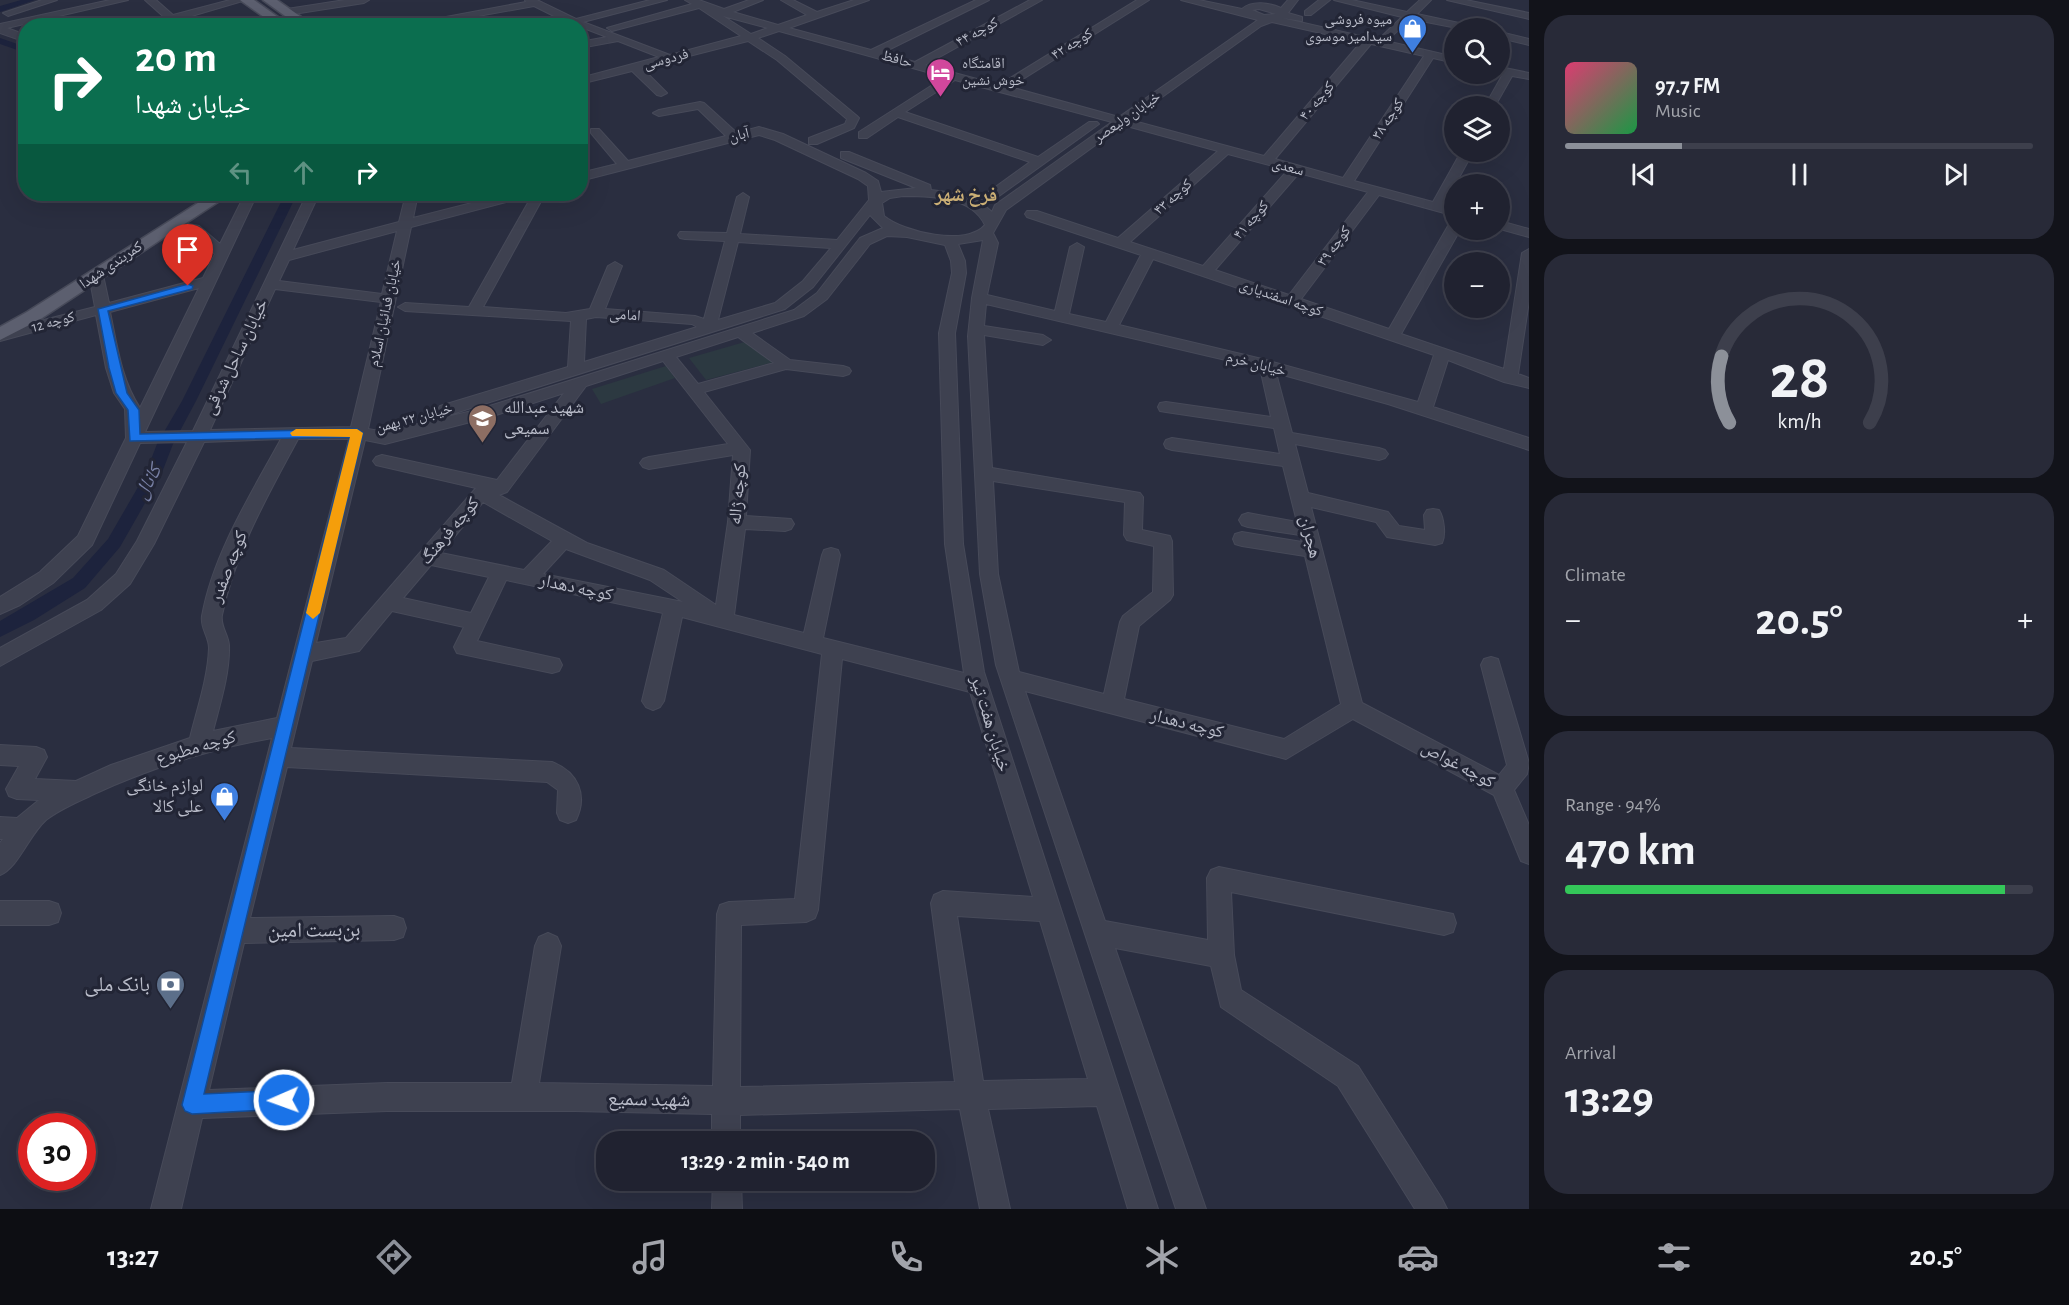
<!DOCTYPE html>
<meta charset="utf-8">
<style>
body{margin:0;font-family:"Alegreya Sans","Noto Naskh Arabic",sans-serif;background:#282a38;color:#f1f3f6;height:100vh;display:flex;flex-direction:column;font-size:22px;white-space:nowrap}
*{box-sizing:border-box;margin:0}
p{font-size:20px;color:#a2a4ab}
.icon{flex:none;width:33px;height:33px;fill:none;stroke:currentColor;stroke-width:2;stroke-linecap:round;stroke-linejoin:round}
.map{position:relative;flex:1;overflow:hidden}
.panel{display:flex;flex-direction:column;gap:15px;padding:15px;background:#12131a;width:540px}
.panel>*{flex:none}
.banner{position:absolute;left:18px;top:18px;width:570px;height:183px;border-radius:24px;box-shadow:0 6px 24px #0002,0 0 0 2px #3d3f4c;background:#0b6e4f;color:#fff;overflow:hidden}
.tools{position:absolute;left:1444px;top:18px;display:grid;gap:12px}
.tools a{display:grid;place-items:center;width:66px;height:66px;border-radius:50%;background:#202230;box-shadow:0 6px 24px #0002,0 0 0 2px #3d3f4c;font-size:30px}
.speed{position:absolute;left:18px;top:1113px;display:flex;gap:12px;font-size:30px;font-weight:700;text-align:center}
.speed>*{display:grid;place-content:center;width:78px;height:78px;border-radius:50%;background:#202230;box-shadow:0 6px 24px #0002,0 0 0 2px #3d3f4c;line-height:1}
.speed .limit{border:9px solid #d22;background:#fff;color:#111}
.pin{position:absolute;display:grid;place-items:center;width:51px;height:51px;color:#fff;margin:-62px -26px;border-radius:50% 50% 50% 0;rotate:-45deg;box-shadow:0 0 6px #0007}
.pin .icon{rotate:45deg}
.me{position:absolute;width:66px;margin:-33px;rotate:268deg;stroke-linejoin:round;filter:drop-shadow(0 0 4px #0008)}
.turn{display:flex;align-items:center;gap:21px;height:126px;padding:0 18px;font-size:27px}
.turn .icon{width:78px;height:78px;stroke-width:2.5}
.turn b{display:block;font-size:42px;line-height:51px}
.lanes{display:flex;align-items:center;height:57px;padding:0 18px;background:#0003;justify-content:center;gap:30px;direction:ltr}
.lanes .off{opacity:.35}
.big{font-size:45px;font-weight:700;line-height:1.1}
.panel .tile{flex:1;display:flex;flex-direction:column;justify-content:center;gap:9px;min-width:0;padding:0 21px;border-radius:24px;background:#282a38}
.panel .dial{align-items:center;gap:0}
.dial svg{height:156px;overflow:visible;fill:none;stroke:#3d3f4c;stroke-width:7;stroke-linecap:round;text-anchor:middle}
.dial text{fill:#f1f3f6;stroke:none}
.song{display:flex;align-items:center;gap:18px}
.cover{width:72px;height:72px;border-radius:9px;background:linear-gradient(135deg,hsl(340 70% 55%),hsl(140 70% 35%))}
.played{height:6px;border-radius:3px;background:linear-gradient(90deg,#8c9099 25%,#3d3f4c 25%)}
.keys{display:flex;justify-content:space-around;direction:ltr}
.heat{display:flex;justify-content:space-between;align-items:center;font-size:33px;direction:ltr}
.charge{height:9px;border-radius:4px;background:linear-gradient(90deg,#34c759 94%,#3d3f4c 0)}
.trip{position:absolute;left:596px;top:1131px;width:339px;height:60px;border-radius:24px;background:#202230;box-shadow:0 6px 24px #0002,0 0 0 2px #3d3f4c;font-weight:700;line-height:60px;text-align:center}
.dock{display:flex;height:96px;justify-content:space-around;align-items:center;background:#0d0e13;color:#a2a4ab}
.dock .icon{width:42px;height:42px}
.dock .current{color:#8c9099}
.dock b{font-size:27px;color:#f1f3f6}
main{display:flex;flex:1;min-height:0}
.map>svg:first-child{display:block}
</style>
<main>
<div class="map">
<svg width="1529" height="1209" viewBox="0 0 1529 1209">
<rect width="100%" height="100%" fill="#2a2e40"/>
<g fill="#2c3941">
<polygon points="748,341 774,362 706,380 689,358"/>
<polygon points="666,366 675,378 601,404 592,389"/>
</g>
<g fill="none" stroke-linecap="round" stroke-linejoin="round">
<g fill="#1d233d" fill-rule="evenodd">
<polygon points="21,0 35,0 0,12 0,6"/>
<polygon points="0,38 26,47 26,53 0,44"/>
<polygon points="285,194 297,194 196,401 173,444 161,475 120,547 85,588 34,620 0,637 0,621 73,578 108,539 145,475 157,444 182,401"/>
</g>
<defs>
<g id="minor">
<polygon points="42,0 57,0 8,16 3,13"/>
<polygon points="110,0 128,0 7,28 26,35 26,42 0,33 0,24"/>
<polygon points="145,0 156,0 173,15 230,0 246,0 178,20 181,26 173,26 169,22 155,26 137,26 164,17"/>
<polygon points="345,0 369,0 364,3 287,15 282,12 287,9"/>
<path d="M525,0H537L576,19L650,0H667L583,22L670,55L741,36L699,8L612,31L607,28L692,4L685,0H699L724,9L749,0H763L733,12L778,25L807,15L781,0H793L817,12L854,0H869L789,28L871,50L976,0H989L882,53L915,62L1030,0H1042L925,65L999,85L1137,0H1149L1010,87L1119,117L1258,20L1181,0H1199L1242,9C1252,0 1270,3 1281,8L1288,0H1298L1288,13L1302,17V21L1282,18L1378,40L1402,17L1334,0H1352L1407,12L1420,0H1431L1417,14L1473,26L1474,28H1457L1411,19L1386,41L1455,57V63L1433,58L1354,181L1433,202L1461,152H1473L1444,205L1455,208V216L1379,195L1301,299L1389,329L1448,226L1455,222V230H1460L1401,334L1504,369L1522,253L1529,249V301L1518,374L1529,378V388L1504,382L1448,360L1433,407L1529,438V450L1388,404L1276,373L1292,433L1379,448L1385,450L1388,454L1385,458L1379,460L1295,444L1308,493L1388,512L1399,526L1425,530L1424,515L1427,510L1433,509L1439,510C1444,518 1446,535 1442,543L1435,545L1387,537L1376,522L1311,507L1362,703L1499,775L1507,765L1481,665L1484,659L1491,657L1498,659L1529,763L1527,774L1514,790L1529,825V864L1521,861L1494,795L1353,719L1286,759L1025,691L1105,921L1208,940L1207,878L1211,870L1219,867L1453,914L1456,923L1453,932L1444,935L1231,892L1234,955L1241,990L1358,1066L1442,1199L1447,1209H1415L1338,1086L1221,1007L1211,966L1115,948L1206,1209H1176L996,665L980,574L968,336L972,298L983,240L958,244L965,261L966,273L955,333L963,544L984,672L1158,1209H1128L1097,1106L988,1109L1010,1209H980L960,1109L740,1115V1142H712V1114L575,1111H387L202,1118L181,1209H151L272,738C210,749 151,768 94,794C78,802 60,809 46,820C29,835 18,868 0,875V843L3,839H0V817L17,818L39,800L17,799L9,796L6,789L19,766L0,765V745L36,747L44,750L47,757L35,779L76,781L111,765L190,738C197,709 208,678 209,648C209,636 200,628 202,616C213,554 251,494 281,439L204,442L154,544L130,584L101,610L0,666V648L87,600L116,574L137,541L187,442L140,443L92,545L53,583L20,605L0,614V597L40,572L78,536L126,438L125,409L114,393L106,368L96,315L0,341V331L95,307L89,275L91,272H101L103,275L109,303L203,278L215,254L190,232L167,228L165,225L172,221L199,226L220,244L245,194H257L145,432L193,431L307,194H319L293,250L399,222L406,194H418L413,218L507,194H526L525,197L411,227L368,429L385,432L480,409L794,310L817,293L860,238L883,228L870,215L813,287L785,309L452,414H440L438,410L440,406L568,367L571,321L405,311L398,307L405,303L469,307L533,194H545L483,307L566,313L590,309L608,266L615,262L622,266L605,309L695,316L704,319L725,241L685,239L680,238L678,235L680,232L727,233L737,197L743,193L749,197L740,234L837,240L869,200L868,186L858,179L775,140L759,135L580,181V173L617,164L591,133V129H599L628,161L726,136L698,109L659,116L653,113L659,110L700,102L704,103L737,133L759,127L783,134L866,173L878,181L881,192L916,188L841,158V152H849L930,185L931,190L954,193L976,201L1030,162L898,117L867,138H859V132L945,77L779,31L758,38L785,56L857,116L859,118L854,128L817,144H809V138L845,124L847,119L777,60L748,41L642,68L667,93L661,96L657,95L632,71L580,84V78L659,57L618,41L580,48V42L607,37L560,19L534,6L423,26H398L526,2ZM1259,9L1276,14L1264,15L1252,10ZM723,16L768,28L751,34ZM1272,22L1361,42L1264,156L1130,120L1261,26ZM1371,44L1424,56L1343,178L1275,159ZM955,80L1112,122L995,205L992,212L985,206L1099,124L1097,122H1089L1038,157L905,112ZM1123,125L1218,151L1118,238L1037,211H1027L1025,214L1027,217L1141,255L1106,322L1069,314L1084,247L1077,243L1070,247L1055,311L987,295L998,243L993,233L1006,210ZM1228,154L1288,170L1203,266L1130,242ZM1299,173L1368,192L1289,295L1215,270ZM903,196C931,196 971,196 985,225C967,247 903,232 884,216L882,203L890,198ZM397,231L382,294L279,281L289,260ZM887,236L907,237L945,245L951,261L952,273L939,333L945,544L964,673L823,638L840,555L838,550L831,548L824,550L822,555L804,633L734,615L745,529L785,531L791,529L794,524L791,519L746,516L750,450L704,392L786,369L843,376L849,374L851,371L849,368L843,366L790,360L752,333L804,316L827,299L870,244ZM738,242L831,248L803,281L775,303L718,320ZM1153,259L1434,355L1418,402L1262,359L1119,325ZM199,288L140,408C121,379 117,345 110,312ZM275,289L381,302L351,427L210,430ZM986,304L1260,368L1271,417L1166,402L1160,403L1158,407L1160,411L1166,412L1274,428L1280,454L1172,438L1166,440L1164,444L1166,448L1172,450L1283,466L1297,522L1248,513L1242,515L1239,520L1242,525L1248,527L1300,535L1302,542L1242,532L1235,534L1233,539L1235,544L1242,546L1305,556L1341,704L1284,739L1124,699L1139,626L1170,600L1173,595L1172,541L1170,536L1142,530L1143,497L1140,493L992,468L984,335L1043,345L1051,340L1043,335L984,326ZM596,317L692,324L697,327L584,362L586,319ZM738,337L774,363L698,384L676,357ZM663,361L728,444L649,457L643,459L640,463L643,467L649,469L733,455L728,522L716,605L664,570L587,543L499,495L507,492L586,386ZM564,393L497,480L382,455L376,457L373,461L376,465L476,488L346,638L316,643L365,440L385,444L490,417ZM298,439H349L277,718L213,731C220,704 230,673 229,645C228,634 220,626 222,615C235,552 268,495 298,439ZM993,481L1125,502L1124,535L1127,540L1154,546L1153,592L1123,616L1120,622L1104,694L1019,672L998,574ZM483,502L552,541L524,570L441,553ZM566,549L650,580L683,602L543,574ZM431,565L489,577L471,613L403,598ZM506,580L663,613L642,701L646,707L653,710L660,707L664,701L682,617L822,654L795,899L729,902L720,905L717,914L713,1086L539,1083L561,946L557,937L548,933L539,937L535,946L512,1083H387L209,1090L244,943L394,940L403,937L406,928L403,919L394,916L250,918L287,767L547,782L558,790L557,813L560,820L568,823L576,820C588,795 578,772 552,762L291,748L312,661L359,651L392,611L464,627L454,647L457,653L552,673L559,671L562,665L559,659L477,641ZM842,659L970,692L1033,897L943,891L934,895L931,903L955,1082L740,1087L741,925L806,922L815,918L818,910ZM957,916L1040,921L1088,1079L983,1081Z"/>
<polygon points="1319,0 1330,0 1311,15 1305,15 1305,11"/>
<polygon points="1447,0 1466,0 1529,13 1529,19"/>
<polygon points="1500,32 1529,39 1529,45 1500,38"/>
<polygon points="1500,67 1529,73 1529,79 1512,76 1495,106 1485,106 1503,74 1500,73"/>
<polygon points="1500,221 1529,229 1529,237 1500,229"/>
<polygon points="0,901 49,901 58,904 61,913 58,922 49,925 0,925"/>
<polygon points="713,1180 741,1180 742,1209 712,1209"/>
</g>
<g id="major">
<polygon points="240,0 254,0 285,22 283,25 275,25"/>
<polygon points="263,0 277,0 314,26 299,26"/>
<polygon points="212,194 230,194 39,320 0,340 0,327 27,312"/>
</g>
</defs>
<use href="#minor" stroke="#474a59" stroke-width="2"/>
<use href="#major" stroke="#474a59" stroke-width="3"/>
<use href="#minor" fill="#3e4150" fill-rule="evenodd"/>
<use href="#major" fill="#5c5f6f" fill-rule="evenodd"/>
</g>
<polygon fill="#1a73e8" stroke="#114b97" stroke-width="1.5" points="188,284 193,286 192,289 108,311 127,393 139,410 140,434 357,429 363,433 204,1094 284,1090 291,1093 294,1100 291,1106 284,1109 192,1114 185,1111 182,1105 350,437 130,441 128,410 116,393 109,368 98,309"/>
<polygon fill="#f59e0b" points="296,429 357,429 363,433 320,613 313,619 306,613 350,437 292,436 290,433"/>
<defs>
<symbol id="shop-pin" viewBox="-11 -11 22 30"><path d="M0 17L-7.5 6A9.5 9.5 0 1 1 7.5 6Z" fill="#3f7fe0" stroke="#222535"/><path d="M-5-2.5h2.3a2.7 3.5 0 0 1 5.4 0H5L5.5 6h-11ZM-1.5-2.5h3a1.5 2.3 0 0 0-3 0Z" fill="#fff"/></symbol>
<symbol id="hotel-pin" viewBox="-11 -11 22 30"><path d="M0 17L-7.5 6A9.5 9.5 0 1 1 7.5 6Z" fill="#d1479c" stroke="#222535"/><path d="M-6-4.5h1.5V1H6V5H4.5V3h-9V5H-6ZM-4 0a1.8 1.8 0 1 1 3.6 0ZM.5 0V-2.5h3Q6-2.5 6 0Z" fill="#fff"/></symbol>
<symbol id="school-pin" viewBox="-11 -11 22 30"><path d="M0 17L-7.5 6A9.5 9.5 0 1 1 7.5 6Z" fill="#8d6e63" stroke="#222535"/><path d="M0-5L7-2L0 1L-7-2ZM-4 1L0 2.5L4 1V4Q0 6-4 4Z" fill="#fff"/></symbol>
<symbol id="bank-pin" viewBox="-11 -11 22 30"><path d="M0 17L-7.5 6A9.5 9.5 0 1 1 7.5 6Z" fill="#5c6f8a" stroke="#222535"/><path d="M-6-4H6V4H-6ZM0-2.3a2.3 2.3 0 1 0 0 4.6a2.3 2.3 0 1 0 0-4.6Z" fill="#fff"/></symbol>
</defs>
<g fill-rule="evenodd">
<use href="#shop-pin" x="1396" y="12" width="33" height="45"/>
<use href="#hotel-pin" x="924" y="56" width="33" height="45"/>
<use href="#school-pin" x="466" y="402" width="33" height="45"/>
<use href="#shop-pin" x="208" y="780" width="33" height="45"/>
<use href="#bank-pin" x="154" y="968" width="33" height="45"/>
</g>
<g text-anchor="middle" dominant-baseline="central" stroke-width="6" stroke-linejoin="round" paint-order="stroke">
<g font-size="15" fill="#babdca" stroke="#222535" text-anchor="end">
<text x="1392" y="19">میوه فروشی<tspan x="1392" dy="17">سیدامیر موسوی</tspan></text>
<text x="962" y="63" text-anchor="start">اقامتگاه<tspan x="962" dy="17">خوش نشین</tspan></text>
</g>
<g font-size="15" fill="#babdca" stroke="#222535">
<text transform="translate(977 32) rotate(-28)">کوچه ۴۴</text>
<text transform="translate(1072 44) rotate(-32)">کوچه ۴۲</text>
<text transform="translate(666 59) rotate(-14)">فردوسی</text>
<text transform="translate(897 59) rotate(15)">حافظ</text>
<text transform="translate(1317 101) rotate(-50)">کوچه ۴۰</text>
<text transform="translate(1127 117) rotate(-35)">خیابان ولیعصر</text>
<text transform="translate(1388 119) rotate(-57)">کوچه ۳۸</text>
<text transform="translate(739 135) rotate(-13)">آبان</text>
<text transform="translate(1288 167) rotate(15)">سعدی</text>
<text transform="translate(1173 197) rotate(-42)">کوچه ۴۳</text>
<text transform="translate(1251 220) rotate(-49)">کوچه ۴۱</text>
<text transform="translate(1334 246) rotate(-53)">کوچه ۳۹</text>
<text transform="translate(111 265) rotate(-34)">کمربندی شهدا</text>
<text transform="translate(1281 298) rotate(19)">کوچه اسفندیاری</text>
<text transform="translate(385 313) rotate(-78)">خیابان فدائیان اسلام</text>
<text transform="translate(625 315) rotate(4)">امامی</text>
<text transform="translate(53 322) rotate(-15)">کوچه 12</text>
<text transform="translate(1256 364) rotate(14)">خیابان خرم</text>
<text transform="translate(414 418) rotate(-15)">خیابان ۲۲ بهمن</text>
</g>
<g font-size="18" fill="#babdca" stroke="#222535">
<text transform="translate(236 357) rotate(-64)">خیابان ساحل شرقی</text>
<text transform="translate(738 494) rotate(-85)">کوچه ژاله</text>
<text transform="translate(450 531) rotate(-50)">کوچه فرهنگ</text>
<text transform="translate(1310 537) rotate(76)">هجران</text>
<text transform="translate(229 567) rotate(-69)">کوچه صفدر</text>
<text transform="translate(576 588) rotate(12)">کوچه دهدار</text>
<text transform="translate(990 724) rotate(73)">خیابان هفت تیر</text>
<text transform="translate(1187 724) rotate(14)">کوچه دهدار</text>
<text transform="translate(196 748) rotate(-16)">کوچه مطبوع</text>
<text transform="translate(1458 765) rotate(28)">کوچه غواص</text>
</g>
<g font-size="18" fill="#babdca" stroke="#222535" text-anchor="start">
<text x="504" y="408">شهید عبدالله<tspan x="504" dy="21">سمیعی</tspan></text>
<text x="203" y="786" text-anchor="end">لوازم خانگی<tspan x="203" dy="21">علی کالا</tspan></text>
</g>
<g font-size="20" font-weight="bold" fill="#cbaf75" stroke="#222535">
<text x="966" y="195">فرخ شهر</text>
</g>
<g font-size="20" font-style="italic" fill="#7880a5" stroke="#222535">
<text transform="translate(148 482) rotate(-61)">کانال</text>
</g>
<g font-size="21" fill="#babdca" stroke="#222535">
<text transform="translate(314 930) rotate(-1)">بن‌بست امین</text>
<text transform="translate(649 1099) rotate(1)">شهید سمیع</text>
</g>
<g font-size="21" fill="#babdca" stroke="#222535" text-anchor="end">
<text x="150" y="984">بانک ملی</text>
</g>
</g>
</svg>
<div class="tools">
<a><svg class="icon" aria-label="search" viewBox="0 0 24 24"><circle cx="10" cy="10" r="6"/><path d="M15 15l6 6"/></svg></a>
<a><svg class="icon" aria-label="layers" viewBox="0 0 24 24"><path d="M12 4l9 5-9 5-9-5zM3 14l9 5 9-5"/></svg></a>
<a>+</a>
<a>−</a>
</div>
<div class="speed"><div class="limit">30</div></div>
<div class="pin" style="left:188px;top:286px;background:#d93025"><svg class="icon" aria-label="arrive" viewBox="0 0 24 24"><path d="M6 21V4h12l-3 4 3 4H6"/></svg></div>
<svg class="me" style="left:284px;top:1100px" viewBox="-20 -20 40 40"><circle r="17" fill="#1a73e8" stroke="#fff" stroke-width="3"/><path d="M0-11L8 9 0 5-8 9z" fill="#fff"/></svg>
<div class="trip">13:29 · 2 min · 540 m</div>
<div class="banner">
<div class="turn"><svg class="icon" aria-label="right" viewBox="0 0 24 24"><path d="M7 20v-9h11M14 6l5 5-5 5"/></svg><div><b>20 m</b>خیابان شهدا</div></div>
<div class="lanes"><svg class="icon off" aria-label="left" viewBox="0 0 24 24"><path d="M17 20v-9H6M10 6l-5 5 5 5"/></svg><svg class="icon off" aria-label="ahead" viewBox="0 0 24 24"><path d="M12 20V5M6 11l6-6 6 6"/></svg><svg class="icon" aria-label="right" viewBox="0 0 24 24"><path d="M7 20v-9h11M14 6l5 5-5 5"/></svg></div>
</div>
</div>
<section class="panel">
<div class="tile">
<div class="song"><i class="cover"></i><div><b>97.7 FM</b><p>Music</p></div></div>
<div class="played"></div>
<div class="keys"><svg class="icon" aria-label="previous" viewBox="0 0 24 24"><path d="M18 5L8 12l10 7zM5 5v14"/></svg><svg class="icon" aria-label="pause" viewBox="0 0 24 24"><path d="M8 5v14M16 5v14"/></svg><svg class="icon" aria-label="next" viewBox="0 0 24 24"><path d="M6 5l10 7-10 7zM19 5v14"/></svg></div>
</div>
<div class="tile dial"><svg viewBox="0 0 100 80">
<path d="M14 69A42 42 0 1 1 86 69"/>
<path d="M14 69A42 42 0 0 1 10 35" stroke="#8c9099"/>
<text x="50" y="56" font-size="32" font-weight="700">28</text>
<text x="50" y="72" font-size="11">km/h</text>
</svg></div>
<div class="tile"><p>Climate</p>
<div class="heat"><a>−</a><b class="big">20.5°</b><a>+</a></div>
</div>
<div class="tile"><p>Range · 94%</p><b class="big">470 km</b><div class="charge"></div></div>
<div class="tile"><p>Arrival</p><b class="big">13:29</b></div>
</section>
</main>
<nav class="dock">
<b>13:27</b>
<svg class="icon current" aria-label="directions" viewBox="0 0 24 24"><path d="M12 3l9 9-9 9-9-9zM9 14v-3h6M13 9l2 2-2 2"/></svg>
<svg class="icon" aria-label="music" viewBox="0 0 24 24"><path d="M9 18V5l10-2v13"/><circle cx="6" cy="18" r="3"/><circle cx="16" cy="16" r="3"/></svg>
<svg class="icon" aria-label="phone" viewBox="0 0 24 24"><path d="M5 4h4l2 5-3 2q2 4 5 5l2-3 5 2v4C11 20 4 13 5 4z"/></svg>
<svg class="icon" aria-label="climate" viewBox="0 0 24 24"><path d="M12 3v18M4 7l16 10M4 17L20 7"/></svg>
<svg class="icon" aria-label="car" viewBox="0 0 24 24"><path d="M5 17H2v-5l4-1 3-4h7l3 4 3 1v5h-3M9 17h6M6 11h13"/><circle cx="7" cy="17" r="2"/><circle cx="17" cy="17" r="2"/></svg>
<svg class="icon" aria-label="filters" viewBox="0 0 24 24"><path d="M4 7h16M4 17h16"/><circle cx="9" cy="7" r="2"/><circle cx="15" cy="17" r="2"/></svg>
<b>20.5°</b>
</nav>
